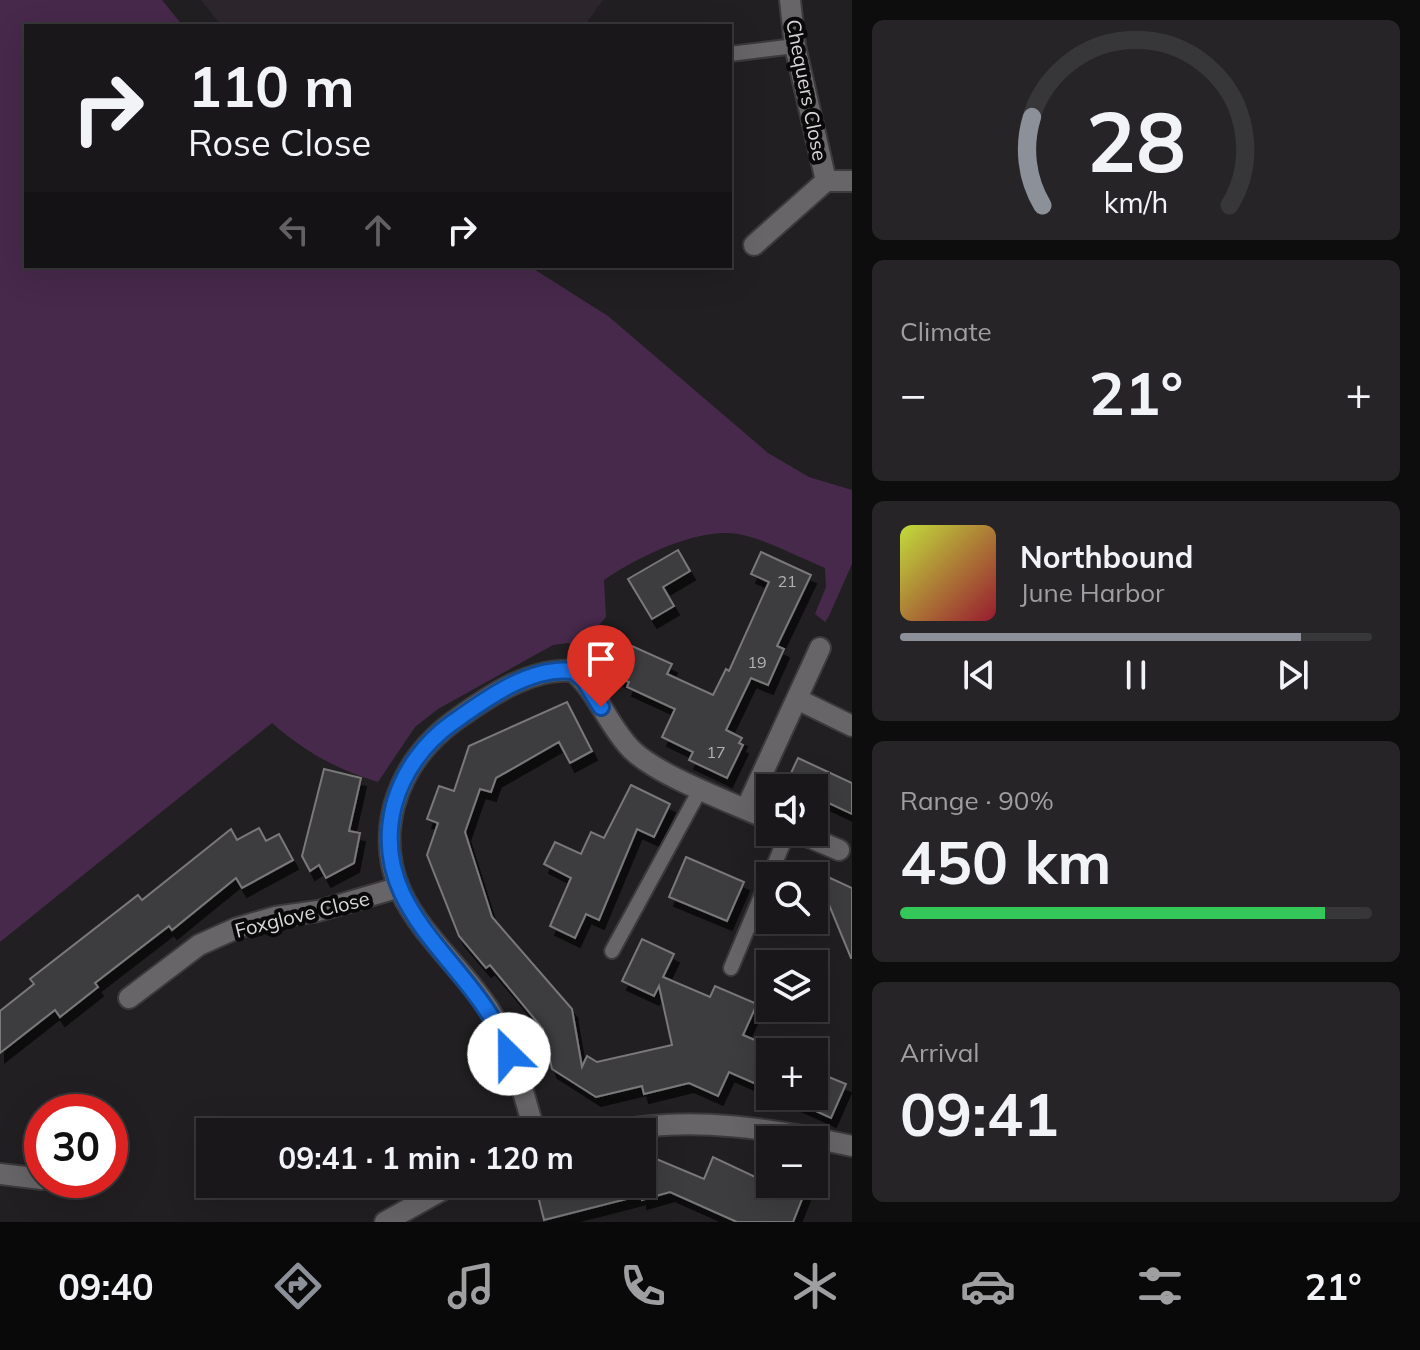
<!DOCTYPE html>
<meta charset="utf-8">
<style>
body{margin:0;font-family:Mulish,sans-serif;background:#262426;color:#f1f3f6;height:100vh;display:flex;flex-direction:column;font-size:30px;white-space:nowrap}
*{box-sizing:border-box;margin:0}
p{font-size:26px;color:#9f9fa2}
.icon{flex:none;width:44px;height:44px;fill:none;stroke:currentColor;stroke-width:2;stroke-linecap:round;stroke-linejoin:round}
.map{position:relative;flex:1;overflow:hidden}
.side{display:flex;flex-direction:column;gap:20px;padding:20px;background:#0e0d0e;width:568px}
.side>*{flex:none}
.hud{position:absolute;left:24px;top:24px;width:708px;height:244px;border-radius:0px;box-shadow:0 8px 32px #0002,0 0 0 2px #373638;background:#191719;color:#f1f3f6;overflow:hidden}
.buttons{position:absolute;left:756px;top:774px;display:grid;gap:16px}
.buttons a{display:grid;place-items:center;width:72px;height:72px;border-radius:0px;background:#191719;box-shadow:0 8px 32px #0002,0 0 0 2px #373638;font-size:40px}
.speed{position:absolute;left:24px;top:1094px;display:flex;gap:16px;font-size:40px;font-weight:700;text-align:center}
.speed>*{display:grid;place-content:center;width:104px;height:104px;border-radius:50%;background:#191719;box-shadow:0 8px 32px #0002,0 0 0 2px #373638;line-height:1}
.speed .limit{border:12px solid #d22;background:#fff;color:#111}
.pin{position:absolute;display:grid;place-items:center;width:68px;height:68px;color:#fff;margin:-82px -34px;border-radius:50% 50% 50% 0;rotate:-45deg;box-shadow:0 0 8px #0007}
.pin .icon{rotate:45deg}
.me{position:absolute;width:88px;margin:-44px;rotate:337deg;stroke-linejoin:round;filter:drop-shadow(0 0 6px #0008)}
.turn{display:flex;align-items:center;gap:28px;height:168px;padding:0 32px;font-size:36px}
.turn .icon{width:104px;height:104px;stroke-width:2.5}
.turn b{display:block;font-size:56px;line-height:68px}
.lanes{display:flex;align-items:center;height:76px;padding:0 32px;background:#0003;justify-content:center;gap:40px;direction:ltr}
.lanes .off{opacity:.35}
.big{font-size:60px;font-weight:700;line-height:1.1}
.side .tile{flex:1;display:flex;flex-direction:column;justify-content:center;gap:12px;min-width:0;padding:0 28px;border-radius:12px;background:#262426}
.side .dial{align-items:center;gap:0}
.dial svg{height:208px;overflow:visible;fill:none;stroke:#373638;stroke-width:7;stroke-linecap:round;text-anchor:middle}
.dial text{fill:#f1f3f6;stroke:none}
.song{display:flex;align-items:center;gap:24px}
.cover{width:96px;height:96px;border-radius:12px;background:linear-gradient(135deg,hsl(70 70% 55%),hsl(350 70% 35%))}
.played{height:8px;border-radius:4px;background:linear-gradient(90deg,#8c9099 85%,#373638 85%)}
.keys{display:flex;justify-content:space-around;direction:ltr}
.heat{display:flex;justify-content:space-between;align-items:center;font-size:44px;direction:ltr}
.charge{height:12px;border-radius:6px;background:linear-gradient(90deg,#34c759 90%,#373638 0)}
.trip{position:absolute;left:196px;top:1118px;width:460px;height:80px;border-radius:0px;background:#191719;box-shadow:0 8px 32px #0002,0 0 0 2px #373638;font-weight:700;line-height:80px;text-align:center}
.dock{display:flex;height:128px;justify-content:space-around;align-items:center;background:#0a090a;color:#9f9fa2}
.dock .icon{width:56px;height:56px}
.dock .selected{color:#8c9099}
.dock b{font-size:36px;color:#f1f3f6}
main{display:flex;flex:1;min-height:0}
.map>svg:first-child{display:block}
</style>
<main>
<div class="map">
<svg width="852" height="1222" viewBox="0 0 852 1222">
<defs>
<filter id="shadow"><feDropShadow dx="5" dy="9" stdDeviation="0" flood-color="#0009"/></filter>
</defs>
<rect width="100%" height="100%" fill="#211f21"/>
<polygon fill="#2d272d" points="201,0 603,0 584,26 222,26"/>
<path fill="#47294b" d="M0,0H162L183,26H26V266H529L608,316L768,453L809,477L852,490V564L829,616L825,622L815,614L826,587L825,568C800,558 763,538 738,534C697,527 636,558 604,580L606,617L579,649L568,643L553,645L438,709L415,727L378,782C337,770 304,751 272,723L0,942Z"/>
<g fill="#3e3c3f" stroke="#7a787a" stroke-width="2" filter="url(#shadow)">
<polygon points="678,550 690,571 663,587 674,606 652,619 628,579"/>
<polygon points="761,552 811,575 777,646 784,649 768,685 751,678 726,730 742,738 739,743 743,745 727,778 689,760 693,752 662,737 675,709 627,687 629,682 617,677 632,646 672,664 667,674 713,695 726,669 729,671 769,582 751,574"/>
<polygon points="567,702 592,751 570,763 559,742 496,778 491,792 480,789 465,832 492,917 572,1009 582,1067 587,1056 597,1062 672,1045 659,986 654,996 622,981 642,939 674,954 663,977 710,997 715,986 757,1004 743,1035 783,1052 770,1052 770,1090 729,1072 718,1096 689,1083 644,1094 642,1086 596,1097 552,1069 543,1029 490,965 486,968 459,936 427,855 438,823 427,819 439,786 454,791 469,746"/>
<polygon points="798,758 852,783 852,814 814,796 814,788 784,788"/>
<polygon points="324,769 361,778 349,831 360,833 354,863 326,878 319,865 310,871 302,856"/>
<polygon points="631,785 670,804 654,837 637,829 599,920 586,914 575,938 550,926 571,878 544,864 555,842 581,854 591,832 604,838"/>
<polygon points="259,828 266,841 279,834 293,860 242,888 236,878 172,930 169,926 95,983 98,987 60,1017 55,1010 0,1053 0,1011 34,984 30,979 138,895 142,900 231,829 237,840"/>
<polygon points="686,857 744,882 727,921 669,897"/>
<polygon points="815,871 852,888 852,958 851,958"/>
<polygon points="814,1071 846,1084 831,1118 783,1096 814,1096"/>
<polygon points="642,1153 704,1179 713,1157 770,1184 793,1184 806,1189 793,1222 737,1222 670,1192 642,1200 642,1195 544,1220 535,1184 642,1184"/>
</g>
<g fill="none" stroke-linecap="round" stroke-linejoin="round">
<defs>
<g id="service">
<polyline points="730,54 795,46"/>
<polyline points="612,951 701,788"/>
<polyline points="731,968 788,832"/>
</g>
<g id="minor">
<polyline points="790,0 795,46 826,181"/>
<polyline points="754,245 826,181 852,181"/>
<polyline points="797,699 852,726"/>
<polyline points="746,809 820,648"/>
<polyline points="797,832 839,850"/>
<polyline points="129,998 199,945 237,928 275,917 318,911 397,888"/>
<path d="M535,1132C524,1098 516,1059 500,1028C459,950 368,908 394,806C404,770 426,741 457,719C489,696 532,667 573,671C598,692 608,726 632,750C660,777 733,803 770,820"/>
<path d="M612,1132C690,1115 775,1129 852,1146"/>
<polyline points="0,1174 42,1179"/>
<polyline points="54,1180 93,1184"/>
<polyline points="385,1222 453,1184"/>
</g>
</defs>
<use href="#service" stroke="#3c3a3c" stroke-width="18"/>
<use href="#minor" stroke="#3c3a3c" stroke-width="24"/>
<use href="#service" stroke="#676567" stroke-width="14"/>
<use href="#minor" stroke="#676567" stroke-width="20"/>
</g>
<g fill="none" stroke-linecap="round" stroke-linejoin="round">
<defs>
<path id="route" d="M509,1054C478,963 366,915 394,805C403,772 424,743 452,723C486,699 530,666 573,671L584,680L601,707"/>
</defs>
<use href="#route" stroke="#114b97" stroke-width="20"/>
<use href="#route" stroke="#1a73e8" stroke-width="14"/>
</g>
<g text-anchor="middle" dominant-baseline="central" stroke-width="8" stroke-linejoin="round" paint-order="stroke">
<g font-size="16" fill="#b2b0b2">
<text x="787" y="581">21</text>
<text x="757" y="662">19</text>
<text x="716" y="752">17</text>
</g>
<g font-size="20" fill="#d9d7d9" stroke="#0a090a">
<text transform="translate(807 90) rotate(79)">Chequers Close</text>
<text transform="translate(302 914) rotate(-14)">Foxglove Close</text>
</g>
</g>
</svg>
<div class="buttons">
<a><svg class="icon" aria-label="sound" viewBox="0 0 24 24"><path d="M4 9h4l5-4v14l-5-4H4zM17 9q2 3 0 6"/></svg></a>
<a><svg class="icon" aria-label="search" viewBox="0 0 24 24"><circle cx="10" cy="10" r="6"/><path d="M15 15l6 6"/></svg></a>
<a><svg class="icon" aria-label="layers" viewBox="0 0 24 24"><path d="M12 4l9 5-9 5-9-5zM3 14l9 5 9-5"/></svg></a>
<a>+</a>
<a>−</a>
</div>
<div class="speed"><div class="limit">30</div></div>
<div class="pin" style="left:601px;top:707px;background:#d93025"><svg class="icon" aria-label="arrive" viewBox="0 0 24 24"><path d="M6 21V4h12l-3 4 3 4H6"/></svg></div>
<svg class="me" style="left:509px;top:1054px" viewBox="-20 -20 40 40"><circle r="19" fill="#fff"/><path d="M0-13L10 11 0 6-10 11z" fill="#1a73e8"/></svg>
<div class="trip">09:41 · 1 min · 120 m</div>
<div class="hud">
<div class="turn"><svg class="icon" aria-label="right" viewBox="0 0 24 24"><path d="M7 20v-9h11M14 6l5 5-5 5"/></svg><div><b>110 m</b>Rose Close</div></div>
<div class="lanes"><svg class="icon off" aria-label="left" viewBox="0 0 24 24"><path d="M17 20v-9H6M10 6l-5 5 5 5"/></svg><svg class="icon off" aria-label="ahead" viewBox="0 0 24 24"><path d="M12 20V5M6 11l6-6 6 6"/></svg><svg class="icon" aria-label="right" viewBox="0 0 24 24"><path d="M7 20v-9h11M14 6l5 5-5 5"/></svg></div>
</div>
</div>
<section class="side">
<div class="tile dial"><svg viewBox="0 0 100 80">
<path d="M14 69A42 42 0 1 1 86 69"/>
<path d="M14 69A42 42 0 0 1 10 35" stroke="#8c9099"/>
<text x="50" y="56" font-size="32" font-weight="700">28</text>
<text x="50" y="72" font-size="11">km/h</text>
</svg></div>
<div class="tile"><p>Climate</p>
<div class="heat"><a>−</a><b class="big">21°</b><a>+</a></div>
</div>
<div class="tile">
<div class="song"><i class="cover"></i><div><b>Northbound</b><p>June Harbor</p></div></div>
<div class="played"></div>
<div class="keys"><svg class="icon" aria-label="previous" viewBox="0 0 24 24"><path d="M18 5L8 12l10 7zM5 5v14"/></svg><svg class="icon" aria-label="pause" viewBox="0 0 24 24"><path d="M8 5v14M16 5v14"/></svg><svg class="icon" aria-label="next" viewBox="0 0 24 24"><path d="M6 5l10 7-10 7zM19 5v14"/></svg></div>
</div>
<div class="tile"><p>Range · 90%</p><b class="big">450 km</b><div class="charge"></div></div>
<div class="tile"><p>Arrival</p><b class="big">09:41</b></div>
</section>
</main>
<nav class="dock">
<b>09:40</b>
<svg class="icon selected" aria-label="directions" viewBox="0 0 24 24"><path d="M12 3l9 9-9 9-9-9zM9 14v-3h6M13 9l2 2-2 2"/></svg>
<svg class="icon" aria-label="music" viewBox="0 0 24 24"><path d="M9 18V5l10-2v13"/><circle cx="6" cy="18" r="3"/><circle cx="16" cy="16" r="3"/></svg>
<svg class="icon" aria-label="phone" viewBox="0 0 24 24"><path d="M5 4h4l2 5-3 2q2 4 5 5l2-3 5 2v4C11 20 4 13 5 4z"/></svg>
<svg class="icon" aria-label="climate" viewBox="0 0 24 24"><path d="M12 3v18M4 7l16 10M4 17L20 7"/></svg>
<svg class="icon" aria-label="car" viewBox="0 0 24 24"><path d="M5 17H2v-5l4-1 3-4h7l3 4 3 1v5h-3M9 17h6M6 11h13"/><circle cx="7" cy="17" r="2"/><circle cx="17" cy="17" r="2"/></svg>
<svg class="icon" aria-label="filters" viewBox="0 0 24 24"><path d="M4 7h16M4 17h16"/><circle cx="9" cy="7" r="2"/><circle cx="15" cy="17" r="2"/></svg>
<b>21°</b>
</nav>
